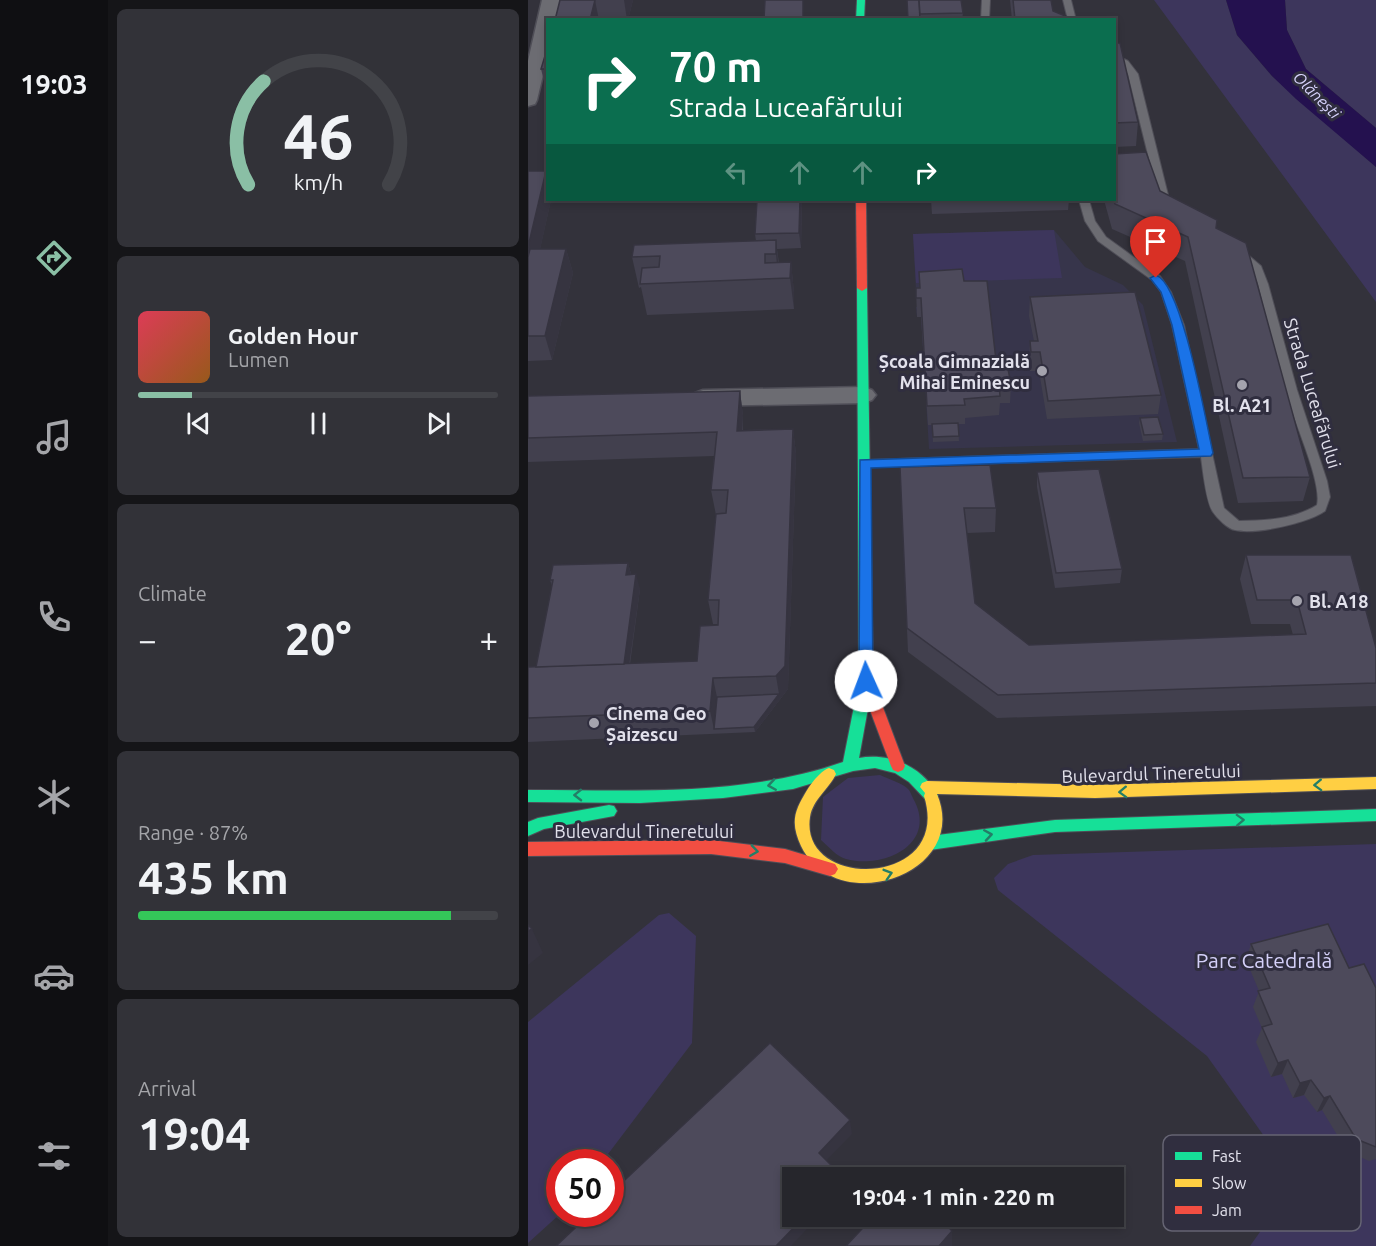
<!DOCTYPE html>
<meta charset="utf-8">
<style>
body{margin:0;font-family:Ubuntu,sans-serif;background:#323238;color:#f1f3f6;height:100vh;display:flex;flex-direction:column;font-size:22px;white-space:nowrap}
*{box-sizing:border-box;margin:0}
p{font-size:20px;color:#a4a5a9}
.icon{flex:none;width:33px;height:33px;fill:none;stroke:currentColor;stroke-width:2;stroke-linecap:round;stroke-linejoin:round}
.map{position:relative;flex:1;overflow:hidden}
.drawer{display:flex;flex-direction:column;gap:9px;padding:9px;background:#151518;width:420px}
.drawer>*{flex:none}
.banner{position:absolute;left:18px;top:18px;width:570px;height:183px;border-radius:0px;box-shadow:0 3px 9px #0003,0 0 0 2px #424348;background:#0b6e4f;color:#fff;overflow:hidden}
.speed{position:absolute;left:18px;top:1149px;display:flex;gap:12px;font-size:30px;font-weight:700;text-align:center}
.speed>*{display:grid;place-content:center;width:78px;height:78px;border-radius:50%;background:#26262c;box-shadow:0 3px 9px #0003,0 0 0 2px #424348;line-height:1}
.speed .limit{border:9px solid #d22;background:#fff;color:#111}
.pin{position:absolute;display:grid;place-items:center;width:51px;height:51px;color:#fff;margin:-62px -26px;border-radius:50% 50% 50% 0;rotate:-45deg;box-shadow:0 0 6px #0007}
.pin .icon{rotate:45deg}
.me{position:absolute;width:66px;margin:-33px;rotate:358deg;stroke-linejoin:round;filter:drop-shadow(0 0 4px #0008)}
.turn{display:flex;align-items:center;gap:21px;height:126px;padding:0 24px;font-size:27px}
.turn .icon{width:78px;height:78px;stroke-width:2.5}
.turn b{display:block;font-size:42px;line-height:51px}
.lanes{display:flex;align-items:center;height:57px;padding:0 24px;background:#0003;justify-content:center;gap:30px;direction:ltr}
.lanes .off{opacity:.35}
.big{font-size:45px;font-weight:600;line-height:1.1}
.drawer .card{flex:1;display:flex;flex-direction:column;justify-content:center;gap:9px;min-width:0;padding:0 21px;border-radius:9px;background:#323238}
.drawer .dial{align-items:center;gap:0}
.dial svg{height:156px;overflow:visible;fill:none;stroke:#424348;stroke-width:7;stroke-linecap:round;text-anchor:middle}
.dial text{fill:#f1f3f6;stroke:none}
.song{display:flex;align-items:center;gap:18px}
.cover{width:72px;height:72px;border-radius:9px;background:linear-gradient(135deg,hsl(350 70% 55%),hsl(30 70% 35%))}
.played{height:6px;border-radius:3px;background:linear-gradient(90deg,#8abfa5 15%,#424348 15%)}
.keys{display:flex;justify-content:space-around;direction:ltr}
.heat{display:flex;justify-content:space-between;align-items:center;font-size:33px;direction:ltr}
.charge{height:9px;border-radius:4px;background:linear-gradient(90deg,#34c759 87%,#424348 0)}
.trip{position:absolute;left:254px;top:1167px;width:342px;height:60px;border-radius:0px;background:#26262c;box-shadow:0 3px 9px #0003,0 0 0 2px #424348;font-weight:600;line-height:60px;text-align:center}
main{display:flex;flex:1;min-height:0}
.tabs{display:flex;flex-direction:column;width:108px;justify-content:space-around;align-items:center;background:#0f0f12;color:#a4a5a9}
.tabs .icon{width:42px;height:42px}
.tabs .active{color:#8abfa5}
.tabs b{font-size:27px;color:#f1f3f6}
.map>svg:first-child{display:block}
</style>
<main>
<nav class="tabs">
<b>19:03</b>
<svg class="icon active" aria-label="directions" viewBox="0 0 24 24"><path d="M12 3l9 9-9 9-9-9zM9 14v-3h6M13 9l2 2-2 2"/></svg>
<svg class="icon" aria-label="music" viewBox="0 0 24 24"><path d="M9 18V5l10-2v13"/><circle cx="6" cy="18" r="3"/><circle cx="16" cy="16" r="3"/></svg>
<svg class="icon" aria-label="phone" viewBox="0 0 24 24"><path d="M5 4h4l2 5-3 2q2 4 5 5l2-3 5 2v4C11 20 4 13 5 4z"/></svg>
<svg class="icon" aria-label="climate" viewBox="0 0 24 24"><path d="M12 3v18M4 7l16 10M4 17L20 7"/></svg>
<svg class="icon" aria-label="car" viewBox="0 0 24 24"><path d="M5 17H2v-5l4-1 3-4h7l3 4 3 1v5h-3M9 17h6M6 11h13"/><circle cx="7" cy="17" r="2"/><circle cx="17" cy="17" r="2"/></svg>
<svg class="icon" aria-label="filters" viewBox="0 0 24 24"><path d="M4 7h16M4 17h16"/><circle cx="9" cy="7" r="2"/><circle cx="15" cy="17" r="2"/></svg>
</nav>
<section class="drawer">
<div class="card dial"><svg viewBox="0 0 100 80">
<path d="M14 69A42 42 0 1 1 86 69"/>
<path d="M14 69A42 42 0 0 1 22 16" stroke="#8abfa5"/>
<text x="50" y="56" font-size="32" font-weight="700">46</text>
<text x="50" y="72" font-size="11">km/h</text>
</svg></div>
<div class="card">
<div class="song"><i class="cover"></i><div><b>Golden Hour</b><p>Lumen</p></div></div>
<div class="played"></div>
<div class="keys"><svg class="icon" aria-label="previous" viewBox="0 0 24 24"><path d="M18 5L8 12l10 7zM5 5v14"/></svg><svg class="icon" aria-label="pause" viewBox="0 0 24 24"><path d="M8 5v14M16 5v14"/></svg><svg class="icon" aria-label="next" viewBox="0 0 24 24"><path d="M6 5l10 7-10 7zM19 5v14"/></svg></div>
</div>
<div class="card"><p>Climate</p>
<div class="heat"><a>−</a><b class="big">20°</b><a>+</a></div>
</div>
<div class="card"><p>Range · 87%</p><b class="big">435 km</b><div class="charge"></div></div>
<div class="card"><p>Arrival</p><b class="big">19:04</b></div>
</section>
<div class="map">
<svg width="848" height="1246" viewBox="0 0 848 1246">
<rect width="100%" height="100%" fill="#33323b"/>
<polygon fill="#37354b" points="526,230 557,267 595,285 615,305 649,442 401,449 393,317 389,317 388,307 392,307 388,291 385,234"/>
<g fill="#3d365c">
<polygon points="626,0 698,0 709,35 744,76 848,167 848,302"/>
<polygon points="757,0 848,0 848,128 778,69 759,30"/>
<polygon points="526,230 534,278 388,283 385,234"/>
<path d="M352,775C360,779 375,783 381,790C383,793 385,799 387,802C408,846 354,869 318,859C309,857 300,846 293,840L295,797L320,778Z"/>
<polygon points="848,844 848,1246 722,1246 768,1181 679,1056 470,890 466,878 480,864 505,855"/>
<polygon points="141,913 168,936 164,1043 74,1162 32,1162 32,1214 0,1243 0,1022 131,915"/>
</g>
<polygon fill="#24114f" points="698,0 757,0 759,30 778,69 848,128 848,167 768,99 744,76 709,35"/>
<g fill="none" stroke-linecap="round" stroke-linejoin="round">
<defs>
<g id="lane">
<polygon points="454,0 462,0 461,20 453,20"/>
<polygon points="535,0 543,0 548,20 540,20"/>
<polygon points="586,54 600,61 610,74 643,207 642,209 634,209 633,207 600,74 594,65 586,61"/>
<path d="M551,200H561L567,221L578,237L632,276L643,292L656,325L696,508L711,521C737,521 767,519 789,505C794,484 770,431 763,408C751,367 740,326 730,284L724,269L704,251L709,248L713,249L733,266L740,284L769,390L799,481L802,497L797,511C780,523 727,535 707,530C700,529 689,518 685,512C678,502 675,471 673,457L333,467L331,464L333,461L337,460L671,449L644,325L633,292L624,280L570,241L557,221Z"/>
</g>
<g id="street">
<polygon points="14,0 32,0 27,20 20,20 20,54 9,100 7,104 0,106 0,61"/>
<polygon points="336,387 344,390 348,395 344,400 336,403 175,406 167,403 163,398 167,393 175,390"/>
</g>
<g id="fast">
<polygon points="329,0 337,0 336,20 328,20"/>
<path d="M334,285L339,288L345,681L331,758C361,752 396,767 410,796L408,800L403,802L398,800L381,782L367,773L347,768L325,771L265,789L195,798L112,803L0,802V790C104,790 215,797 315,762L331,681L329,288Z"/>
<polygon points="81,805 86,806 89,811 86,816 16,829 0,836 0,822 10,818"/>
<polygon points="848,809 848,821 527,832 402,850 397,848 394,843 397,838 402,836 527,820"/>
</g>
<path id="slow" d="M301,768L306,770L308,774C301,789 285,799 282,817C271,891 425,888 396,796L397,793L392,787L394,783L399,781L567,785L848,777V789L567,798L409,794C443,875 308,919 273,846C267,833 264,821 270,807C276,794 288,773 301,768Z"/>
<g id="jam">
<polygon points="328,200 338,200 339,288 334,291 329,288"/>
<polygon points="338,675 343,677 345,681 377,766 375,770 370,772 365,770 363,766 331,681 333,677"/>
<polygon points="183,840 257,849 307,864 310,869 307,874 302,876 257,863 183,854 0,856 0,842"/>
</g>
</defs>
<use href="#lane" stroke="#4f4e57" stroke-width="2"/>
<use href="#street" stroke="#4f4e57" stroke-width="3"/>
<use href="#fast" stroke="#4f4e57" stroke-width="2"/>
<use href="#slow" stroke="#4f4e57" stroke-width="2"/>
<use href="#jam" stroke="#4f4e57" stroke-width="2"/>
<use href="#lane" fill="#6c6c72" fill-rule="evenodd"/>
<use href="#street" fill="#6c6c72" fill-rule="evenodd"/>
<use href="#fast" fill="#16e098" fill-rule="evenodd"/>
<use href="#slow" fill="#ffcf43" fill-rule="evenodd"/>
<use href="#jam" fill="#f24e42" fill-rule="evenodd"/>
</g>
<g fill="#42404e">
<polygon points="32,0 105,0 100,20 27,20"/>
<polygon points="379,0 435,13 434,20 380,20"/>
<polygon points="482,0 523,0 525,11 547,20 484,20"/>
<polygon points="586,43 610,122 608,146 586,147"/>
<polygon points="20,46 20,93 19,93 13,69"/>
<polygon points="0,171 20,200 23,200 12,249 38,249 45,273 24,360 0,361"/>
<polygon points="632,191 688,228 782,477 775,501 710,503 657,261 584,229 576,200 586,200"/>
<polygon points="274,200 273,248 249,249 251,263 263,262 266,293 266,309 119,315 113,287 111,288 104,257 228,241 227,234"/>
<polygon points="403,200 541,200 540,210 404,214"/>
<polygon points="436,281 469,369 483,384 482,403 472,403 471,415 437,418 437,424 430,424 431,441 405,442 404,425 400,425 393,317 389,317 388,288"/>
<polygon points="502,297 633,395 630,414 519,419 511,371 502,371 501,360 502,341 506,341 501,316"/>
<polygon points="212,391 215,416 215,430 265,429 268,454 260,689 227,732 0,742 0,667 8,667 24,586 22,580 100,563 103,574 112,589 102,664 169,661 190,624 185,624 180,600 188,515 183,490 186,456 0,462 0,396"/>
<polygon points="612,418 635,434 634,440 615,441 611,423"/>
<polygon points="372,467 468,508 467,532 439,533 447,603 501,645 765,635 762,624 723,624 712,579 718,555 848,648 848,706 469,718 380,652"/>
<polygon points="509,472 594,569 592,583 527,588 509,487"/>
<polygon points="723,944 821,968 848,988 848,1159 841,1161 825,1154 817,1148 794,1110 789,1112 776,1095 765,1098 754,1074 743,1077 728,1042 734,1028 725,1007 731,991 718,960"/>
</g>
<g fill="#363440">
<polygon points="67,0 71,20 62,20"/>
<polygon points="96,0 105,0 100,20 99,20"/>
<polygon points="18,171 20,175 20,200 23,200 5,281 0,264 0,247"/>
<polygon points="272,200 274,200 273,248 271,233"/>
<polygon points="248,240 251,270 250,279 248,254"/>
<polygon points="38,249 45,273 24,360 17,336"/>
<polygon points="263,262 266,293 266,309 262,278"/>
<polygon points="212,391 215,416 213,455 209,431"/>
<polygon points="265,429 268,454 260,689 227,732 226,727 251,694 248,676"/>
<polygon points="100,563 104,578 98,575"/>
<polygon points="108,574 112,589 98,687 94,673"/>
<polygon points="185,678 190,702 186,729 182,711"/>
<polygon points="4,929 15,953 0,965 0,931"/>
<polygon points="760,1060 754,1074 743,1077 750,1063"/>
<polygon points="783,1080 776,1095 765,1098 772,1083"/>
<polygon points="802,1096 794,1110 789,1112 796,1098"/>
<polygon points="322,1120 324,1134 293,1166 291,1153"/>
<polygon points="277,1216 291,1216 263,1246 248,1246"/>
<polygon points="424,1231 424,1246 411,1246"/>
</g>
<g fill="#4d4a5b" stroke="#363440" stroke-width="1.5">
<polygon points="32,0 67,0 62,20 27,20"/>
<polygon points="237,0 275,0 275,19 269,19 269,18 236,19"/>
<polygon points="379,0 391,0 392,20 380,20"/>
<polygon points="391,0 433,0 435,13 392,14"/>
<polygon points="485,0 523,0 525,11 547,20 487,20"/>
<polygon points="269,18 269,20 223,20"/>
<polygon points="586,43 592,43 610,122 586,123"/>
<polygon points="20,46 20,69 13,69"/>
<polygon points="618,152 632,191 689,220 688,228 718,243 782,477 715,478 660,237 587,204 585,200 586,200 586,154"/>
<polygon points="0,171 18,171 0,247"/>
<polygon points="229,200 272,200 271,233 227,234"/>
<polygon points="248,240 248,254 237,254 237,263 263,262 262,278 112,284 114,268 131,267 132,256 104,257 106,245"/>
<polygon points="2,249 38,249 17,336 0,336 0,257"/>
<polygon points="434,269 436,281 459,281 469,369 480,369 483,384 471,384 472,396 436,399 437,405 399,406 393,298 388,298 388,288 392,288 391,272"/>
<polygon points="607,292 633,395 520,401 512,352 503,352 502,341 510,341 502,297"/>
<polygon points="212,391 209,431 265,429 257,666 248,676 185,678 182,711 0,718 0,667 169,661 172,626 190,625 191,600 180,600 188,514 198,513 200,490 183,490 189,432 0,438 0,396"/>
<polygon points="630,417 635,434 616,435 612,418"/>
<polygon points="430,423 431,436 405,437 404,424"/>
<polygon points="462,465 468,508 436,508 447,603 501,645 778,634 769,600 729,600 718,555 823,555 848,648 848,683 470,695 379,628 372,467"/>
<polygon points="571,469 594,569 528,573 509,472"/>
<polygon points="100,563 98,575 108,574 96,664 8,667 25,580 22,580 25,565"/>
<polygon points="251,694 226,727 186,729 189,697"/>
<polygon points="800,924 821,968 836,964 848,988 848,1147 833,1141 825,1134 802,1096 796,1098 783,1080 772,1083 760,1060 750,1063 734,1027 744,1024 730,991 742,988 723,944"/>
<polygon points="0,925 4,929 0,931"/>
<polygon points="242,1043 322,1120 291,1153 315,1177 264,1178 264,1216 277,1216 248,1246 28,1246 62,1214 82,1214 82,1194"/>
<polygon points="346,1216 410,1216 424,1231 411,1246 318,1246"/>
</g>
<defs><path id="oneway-chevron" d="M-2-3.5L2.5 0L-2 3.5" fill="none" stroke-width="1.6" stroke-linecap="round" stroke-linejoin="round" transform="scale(1.5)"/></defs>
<g stroke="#247e67">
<use href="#oneway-chevron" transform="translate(244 785) rotate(171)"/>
<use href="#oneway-chevron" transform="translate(790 785) rotate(178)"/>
<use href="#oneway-chevron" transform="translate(595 792) rotate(178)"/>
<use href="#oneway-chevron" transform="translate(50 795) rotate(179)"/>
<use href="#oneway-chevron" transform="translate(712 820) rotate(-2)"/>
<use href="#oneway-chevron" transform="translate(460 835) rotate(-9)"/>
<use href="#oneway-chevron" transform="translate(226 851) rotate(8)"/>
<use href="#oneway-chevron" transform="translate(360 874) rotate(-17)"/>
</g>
<path fill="#1a73e8" stroke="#114b97" stroke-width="1.5" d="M628,275C654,284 678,422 685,453L683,456L343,468L345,681L343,685H333L331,681L332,460L671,449L644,325L633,292L622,278Z"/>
<g fill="#a5a4ae" stroke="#302e3f" stroke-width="2">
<circle cx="514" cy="371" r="6"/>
<circle cx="714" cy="385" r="6"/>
<circle cx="769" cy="601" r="6"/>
<circle cx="66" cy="723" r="6"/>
</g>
<g text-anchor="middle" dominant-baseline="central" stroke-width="6" stroke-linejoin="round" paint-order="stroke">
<g font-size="16" font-style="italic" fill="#d7d3fd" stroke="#302e3f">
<text transform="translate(789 95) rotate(45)">Olănești</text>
</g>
<g font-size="18" font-weight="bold" fill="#e2e1ec" stroke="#302e3f" text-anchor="start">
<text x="502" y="361" text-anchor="end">Școala Gimnazială<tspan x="502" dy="21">Mihai Eminescu</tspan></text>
<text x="714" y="405" text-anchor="middle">Bl. A21</text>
<text x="781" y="601">Bl. A18</text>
<text x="78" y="713">Cinema Geo<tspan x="78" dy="21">Șaizescu</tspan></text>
</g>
<g font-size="18" fill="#e2e1ec" stroke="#302e3f">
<text transform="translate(785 393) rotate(73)">Strada Luceafărului</text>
<text transform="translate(623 773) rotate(-2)">Bulevardul Tineretului</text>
<text x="116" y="831">Bulevardul Tineretului</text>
</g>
<g font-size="21" fill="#d5d1fa" stroke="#302e3f">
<text x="736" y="960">Parc Catedrală</text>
</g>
</g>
<rect x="635" y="1135" width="198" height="96" rx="9" fill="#302e3f" stroke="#656473" stroke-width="1.5"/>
<rect x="647" y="1152" width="27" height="8" fill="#16e098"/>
<rect x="647" y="1179" width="27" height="8" fill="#ffcf43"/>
<rect x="647" y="1206" width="27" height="8" fill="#f24e42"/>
<g font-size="16" fill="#e2e1ec">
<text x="684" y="1162">Fast</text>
<text x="684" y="1189">Slow</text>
<text x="684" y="1216">Jam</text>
</g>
</svg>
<div class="speed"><div class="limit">50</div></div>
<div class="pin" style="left:628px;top:278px;background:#d93025"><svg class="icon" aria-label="arrive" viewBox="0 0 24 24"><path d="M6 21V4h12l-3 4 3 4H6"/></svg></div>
<svg class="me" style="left:338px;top:681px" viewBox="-20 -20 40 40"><circle r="19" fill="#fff"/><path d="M0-13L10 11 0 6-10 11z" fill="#1a73e8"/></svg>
<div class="trip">19:04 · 1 min · 220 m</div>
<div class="banner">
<div class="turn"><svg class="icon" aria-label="right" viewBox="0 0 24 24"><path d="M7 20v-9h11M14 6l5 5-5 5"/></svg><div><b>70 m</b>Strada Luceafărului</div></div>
<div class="lanes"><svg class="icon off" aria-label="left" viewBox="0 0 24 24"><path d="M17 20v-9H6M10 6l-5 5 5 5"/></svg><svg class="icon off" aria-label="ahead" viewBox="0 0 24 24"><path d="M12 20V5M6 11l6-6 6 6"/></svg><svg class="icon off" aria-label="ahead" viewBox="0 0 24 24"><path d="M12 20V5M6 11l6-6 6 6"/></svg><svg class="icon" aria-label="right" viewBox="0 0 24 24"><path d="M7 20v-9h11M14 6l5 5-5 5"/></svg></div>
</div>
</div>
</main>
